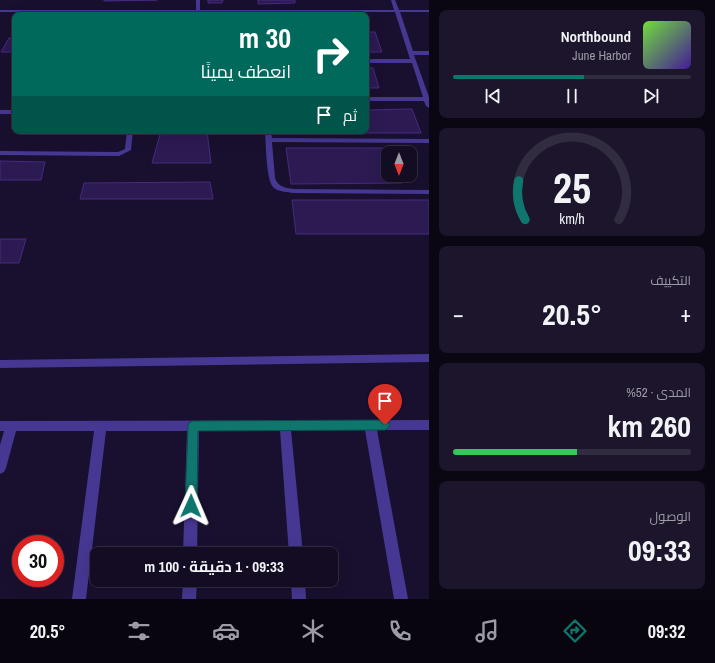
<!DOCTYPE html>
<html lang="ar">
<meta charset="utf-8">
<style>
body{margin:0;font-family:"Archivo Narrow",Cairo,sans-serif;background:#1c152b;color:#f1f3f6;direction:rtl;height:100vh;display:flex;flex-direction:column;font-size:15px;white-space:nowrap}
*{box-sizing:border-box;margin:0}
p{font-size:13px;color:#9d9ba6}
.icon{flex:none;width:22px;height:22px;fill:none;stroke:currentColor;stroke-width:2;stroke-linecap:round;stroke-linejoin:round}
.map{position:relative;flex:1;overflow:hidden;direction:ltr}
.side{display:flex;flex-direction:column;gap:10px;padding:10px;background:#0a0713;width:286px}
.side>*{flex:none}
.banner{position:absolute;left:12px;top:12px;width:357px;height:122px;border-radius:8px;box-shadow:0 4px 16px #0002,0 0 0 1px #322c41;direction:rtl;background:#00695c;color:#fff;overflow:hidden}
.needle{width:26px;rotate:180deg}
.fabs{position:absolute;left:381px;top:146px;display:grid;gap:8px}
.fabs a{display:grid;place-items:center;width:36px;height:36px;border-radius:8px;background:#130c23;box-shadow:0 4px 16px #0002,0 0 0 1px #322c41;font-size:20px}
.speed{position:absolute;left:12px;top:535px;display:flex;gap:8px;font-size:20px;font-weight:700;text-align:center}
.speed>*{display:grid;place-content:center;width:52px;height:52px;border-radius:50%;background:#130c23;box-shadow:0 4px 16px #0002,0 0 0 1px #322c41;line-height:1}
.speed .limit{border:6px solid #d22;background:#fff;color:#111}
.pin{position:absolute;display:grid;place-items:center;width:34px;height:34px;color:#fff;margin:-41px -17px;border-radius:50% 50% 50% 0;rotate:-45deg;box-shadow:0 0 4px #0007}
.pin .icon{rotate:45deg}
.me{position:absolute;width:44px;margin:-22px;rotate:1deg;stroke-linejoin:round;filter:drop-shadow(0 0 3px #0008)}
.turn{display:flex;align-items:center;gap:14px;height:84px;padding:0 12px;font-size:18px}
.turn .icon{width:52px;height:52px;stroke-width:2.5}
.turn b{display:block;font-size:28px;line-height:34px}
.then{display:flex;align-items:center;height:38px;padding:0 12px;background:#0003;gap:8px;font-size:15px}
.big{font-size:30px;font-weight:700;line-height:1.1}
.side .tile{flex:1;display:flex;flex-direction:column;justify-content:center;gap:6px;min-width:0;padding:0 14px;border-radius:8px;background:#1c152b}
.side .dial{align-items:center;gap:0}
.dial svg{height:104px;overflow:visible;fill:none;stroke:#322c41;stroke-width:7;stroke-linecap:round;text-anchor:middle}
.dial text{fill:#f1f3f6;stroke:none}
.song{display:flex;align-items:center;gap:12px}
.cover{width:48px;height:48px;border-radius:6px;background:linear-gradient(135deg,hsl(100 70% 55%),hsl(260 70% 35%))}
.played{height:4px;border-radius:2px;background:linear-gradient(90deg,#0f766e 55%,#322c41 55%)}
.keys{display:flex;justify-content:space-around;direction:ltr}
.heat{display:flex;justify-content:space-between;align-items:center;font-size:22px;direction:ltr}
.charge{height:6px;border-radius:3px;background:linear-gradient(90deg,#34c759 52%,#322c41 0)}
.trip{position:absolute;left:90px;top:547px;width:248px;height:40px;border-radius:8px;background:#130c23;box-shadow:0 4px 16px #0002,0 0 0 1px #322c41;font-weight:700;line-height:40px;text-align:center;direction:rtl}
.tabs{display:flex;height:64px;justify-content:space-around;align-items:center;background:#08050e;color:#9d9ba6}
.tabs .icon{width:28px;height:28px}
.tabs .on{color:#0f766e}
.tabs b{font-size:18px;color:#f1f3f6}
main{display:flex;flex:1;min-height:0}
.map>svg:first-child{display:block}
</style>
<main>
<section class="side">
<div class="tile">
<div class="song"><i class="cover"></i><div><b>Northbound</b><p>June Harbor</p></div></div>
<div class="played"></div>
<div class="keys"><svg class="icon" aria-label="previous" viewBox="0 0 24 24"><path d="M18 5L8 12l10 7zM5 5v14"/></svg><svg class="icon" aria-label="pause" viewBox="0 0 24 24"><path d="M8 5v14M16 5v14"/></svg><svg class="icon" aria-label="next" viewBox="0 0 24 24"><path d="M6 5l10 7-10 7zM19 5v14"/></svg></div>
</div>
<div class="tile dial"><svg viewBox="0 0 100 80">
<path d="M14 69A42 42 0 1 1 86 69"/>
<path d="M14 69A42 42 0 0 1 9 39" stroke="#0f766e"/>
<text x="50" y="56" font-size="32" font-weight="700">25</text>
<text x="50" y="72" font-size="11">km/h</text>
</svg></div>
<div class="tile"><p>التكييف</p>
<div class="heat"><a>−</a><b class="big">20.5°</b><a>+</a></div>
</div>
<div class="tile"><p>المدى · 52%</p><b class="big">260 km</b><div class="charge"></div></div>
<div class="tile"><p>الوصول</p><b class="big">09:33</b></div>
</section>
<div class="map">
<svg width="429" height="599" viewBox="0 0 429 599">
<rect width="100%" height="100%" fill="#19102f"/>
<g fill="#2c1a52" stroke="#462a80">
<polygon points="104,0 157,0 104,1"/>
<polygon points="208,0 223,0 222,3 208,3"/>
<polygon points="258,0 295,0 295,3 258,4"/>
<polygon points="366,32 375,32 382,52 366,52"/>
<polygon points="9,38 15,38 15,52 1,52"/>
<polygon points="366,68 373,68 379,88 366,88"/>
<polygon points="412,109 421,133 284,133 283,131 366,131 366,110"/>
<polygon points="161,131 207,131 211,163 152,163"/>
<polygon points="286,148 391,148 393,153 388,153 388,175 399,175 402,183 291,184"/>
<polygon points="0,161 45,162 41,180 0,180"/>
<polygon points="210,182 213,199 80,199 84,183"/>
<polygon points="292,200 429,200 429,234 296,234"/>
<polygon points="0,239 26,239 19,263 0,263"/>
</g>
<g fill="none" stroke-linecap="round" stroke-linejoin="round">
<g fill="#463792" fill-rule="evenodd">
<polygon points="196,0 200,0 200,10 394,10 391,0 395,0 399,10 429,10 429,12 400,12 413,51 429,51 429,55 414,55 429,97 429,108 426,106 424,101 366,101 366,97 423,97 412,63 366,63 366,59 410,59 395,12 0,12 0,10 196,10"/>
<rect x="0" y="110" width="15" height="4"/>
<polygon points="127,131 133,131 131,150 119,156 0,155 0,151 118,152 125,149"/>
<path d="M265,131H271L272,138L429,139V143L272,142L275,178C278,187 286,188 294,189L429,190V194L294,193C287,192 278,192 273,187C266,179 266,143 265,131Z"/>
</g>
<g fill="#463792" fill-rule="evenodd">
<polygon points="429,354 429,362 0,368 0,360"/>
<polygon points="429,420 429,430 377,430 408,599 394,599 365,430 291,430 303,554 289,554 280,430 199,431 197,554 183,554 187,431 106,431 86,599 72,599 94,431 16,431 6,468 4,472 0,474 0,445 4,431 0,431 0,421"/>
<polygon points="183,580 197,580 196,599 182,599"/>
<polygon points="291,580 305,580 306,599 292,599"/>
</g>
</g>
<polygon fill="#0f766e" stroke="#0a4d48" points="385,420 388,422 390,425 388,428 385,430 198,431 197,506 195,510 191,511 187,510 185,506 188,426 189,423 193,421"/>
</svg>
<div class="fabs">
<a><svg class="needle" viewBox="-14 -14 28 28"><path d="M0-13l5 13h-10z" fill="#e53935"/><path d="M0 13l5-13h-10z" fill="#9d9ba6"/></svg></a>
</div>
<div class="speed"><div class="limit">30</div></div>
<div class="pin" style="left:385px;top:425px;background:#d93025"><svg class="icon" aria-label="arrive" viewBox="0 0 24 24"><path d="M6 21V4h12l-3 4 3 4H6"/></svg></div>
<svg class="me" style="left:191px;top:506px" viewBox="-20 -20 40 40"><path d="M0-17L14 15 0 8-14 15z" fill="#0f766e" stroke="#fff" stroke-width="4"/></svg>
<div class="trip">09:33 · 1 دقيقة · 100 m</div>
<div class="banner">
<div class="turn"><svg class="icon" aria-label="right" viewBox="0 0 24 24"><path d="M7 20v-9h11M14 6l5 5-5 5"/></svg><div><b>30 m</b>انعطف يمينًا</div></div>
<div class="then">ثم<svg class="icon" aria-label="arrive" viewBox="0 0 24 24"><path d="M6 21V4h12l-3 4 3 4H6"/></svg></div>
</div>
</div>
</main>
<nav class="tabs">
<b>09:32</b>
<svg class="icon on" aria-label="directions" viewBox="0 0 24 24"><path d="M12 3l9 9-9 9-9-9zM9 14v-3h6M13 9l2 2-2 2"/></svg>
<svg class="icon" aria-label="music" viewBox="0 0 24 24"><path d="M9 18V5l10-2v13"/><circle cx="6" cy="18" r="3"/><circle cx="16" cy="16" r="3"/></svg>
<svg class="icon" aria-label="phone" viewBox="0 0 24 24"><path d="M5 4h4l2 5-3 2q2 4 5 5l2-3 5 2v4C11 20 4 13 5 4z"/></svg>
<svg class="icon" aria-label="climate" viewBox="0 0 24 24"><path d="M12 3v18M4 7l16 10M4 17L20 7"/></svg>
<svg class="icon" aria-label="car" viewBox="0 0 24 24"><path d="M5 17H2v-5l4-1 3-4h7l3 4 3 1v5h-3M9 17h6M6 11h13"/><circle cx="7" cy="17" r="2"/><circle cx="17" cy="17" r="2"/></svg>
<svg class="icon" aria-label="filters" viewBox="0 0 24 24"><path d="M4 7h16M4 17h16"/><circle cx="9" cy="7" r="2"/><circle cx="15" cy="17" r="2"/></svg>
<b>20.5°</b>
</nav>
